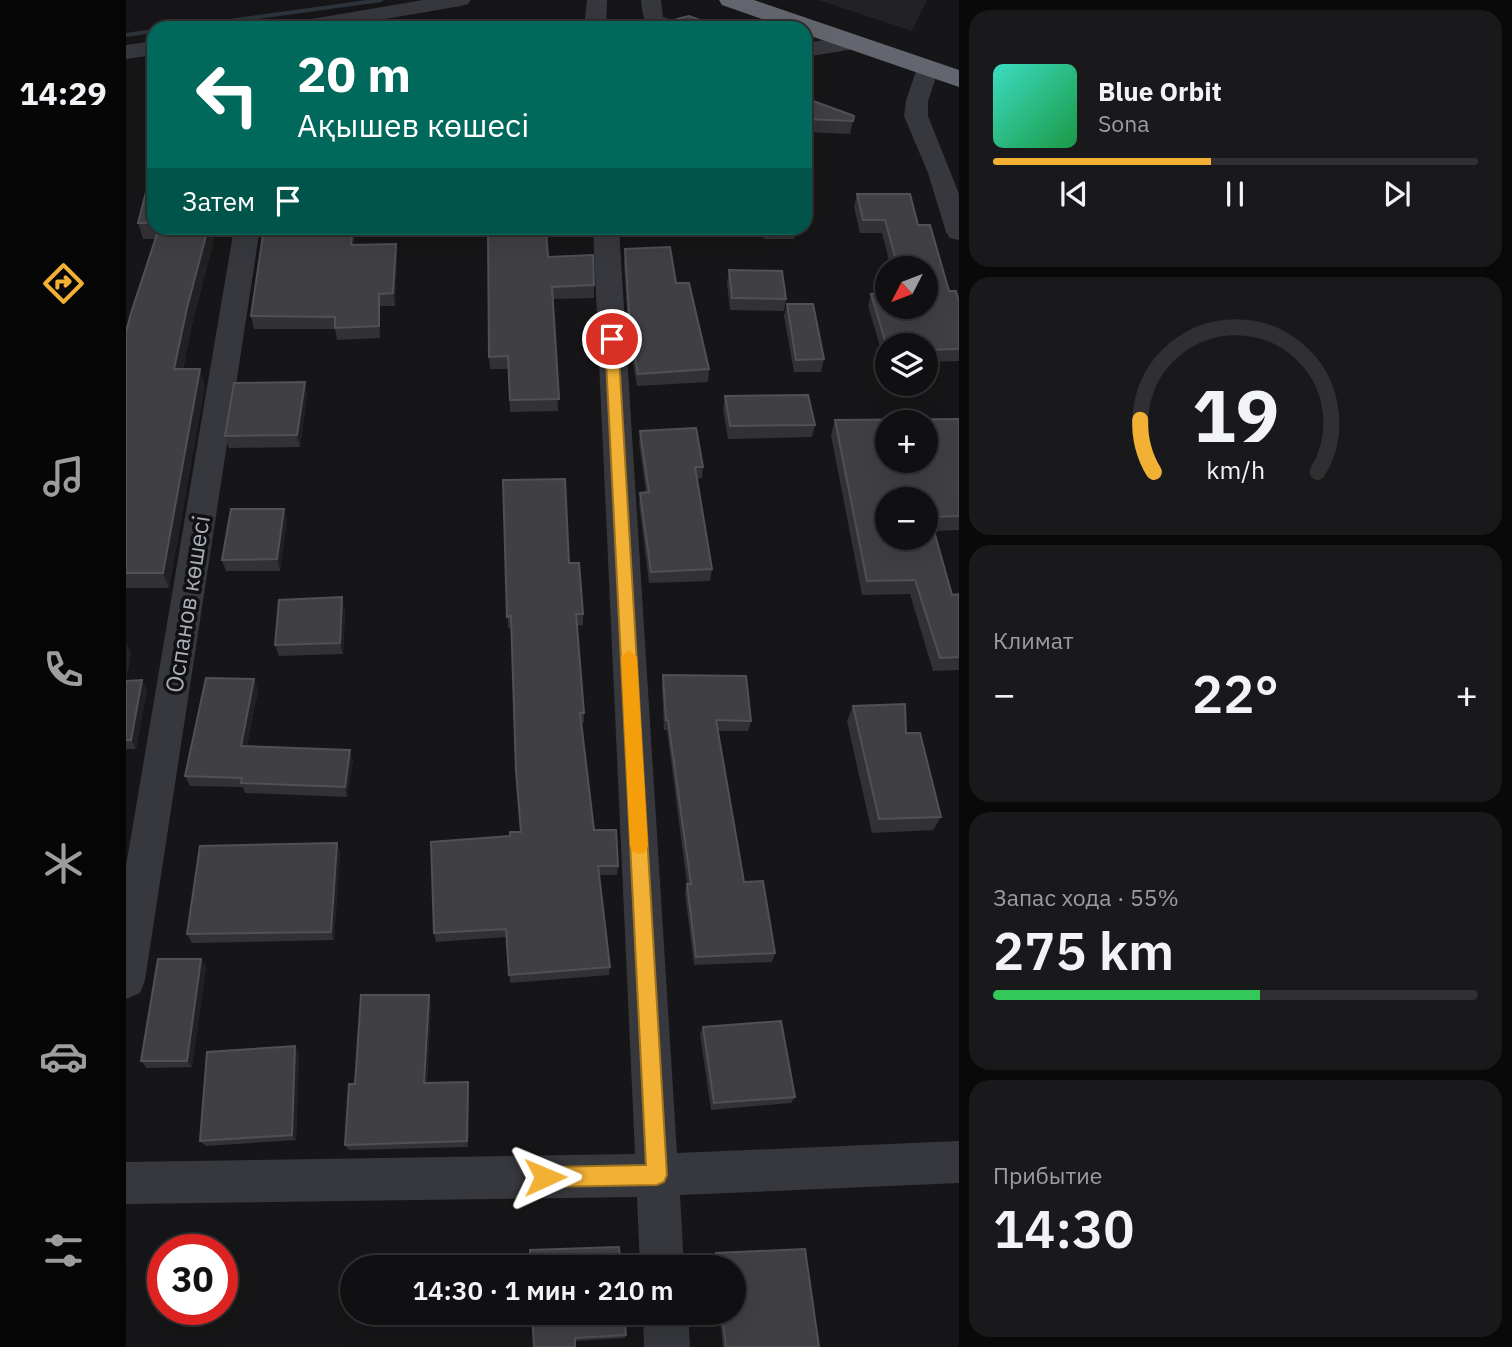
<!DOCTYPE html>
<html lang="ru">
<meta charset="utf-8">
<style>
body{margin:0;font-family:"IBM Plex Sans",sans-serif;background:#19191b;color:#f1f3f6;height:100vh;display:flex;flex-direction:column;font-size:26px;white-space:nowrap}
*{box-sizing:border-box;margin:0}
p{font-size:23px;color:#9c9d9f}
.icon{flex:none;width:38px;height:38px;fill:none;stroke:currentColor;stroke-width:2;stroke-linecap:round;stroke-linejoin:round}
.map{position:relative;flex:1;overflow:hidden}
.drawer{display:flex;flex-direction:column;gap:10px;padding:10px;background:#09090a;width:553px}
.drawer>*{flex:none}
.top-card{position:absolute;left:21px;top:21px;width:665px;height:214px;border-radius:21px;box-shadow:0 7px 28px #0002,0 0 0 2px #303032;background:#00695c;color:#fff;overflow:hidden}
.needle{width:46px;rotate:228deg}
.fabs{position:absolute;left:749px;top:256px;display:grid;gap:14px}
.fabs a{display:grid;place-items:center;width:63px;height:63px;border-radius:50%;background:#101012;box-shadow:0 7px 28px #0002,0 0 0 2px #303032;font-size:35px}
.speed{position:absolute;left:21px;top:1234px;display:flex;gap:14px;font-size:35px;font-weight:700;text-align:center}
.speed>*{display:grid;place-content:center;width:91px;height:91px;border-radius:50%;background:#101012;box-shadow:0 7px 28px #0002,0 0 0 2px #303032;line-height:1}
.speed .limit{border:10px solid #d22;background:#fff;color:#111}
.pin{position:absolute;display:grid;place-items:center;width:60px;height:60px;color:#fff;margin:-30px;border:4px solid #fff;border-radius:50%;box-shadow:0 2px 7px #0007}
.me{position:absolute;width:77px;margin:-38px;rotate:89deg;stroke-linejoin:round;filter:drop-shadow(0 0 5px #0008)}
.turn{display:flex;align-items:center;gap:24px;height:147px;padding:0 35px;font-size:32px}
.turn .icon{width:91px;height:91px;stroke-width:2.5}
.turn b{display:block;font-size:49px;line-height:60px}
.then{display:flex;align-items:center;height:66px;padding:0 35px;background:#0003;gap:14px;font-size:26px}
.big{font-size:52px;font-weight:600;line-height:1.1}
.drawer .card{flex:1;display:flex;flex-direction:column;justify-content:center;gap:10px;min-width:0;padding:0 24px;border-radius:21px;background:#19191b}
.drawer .dial{align-items:center;gap:0}
.dial svg{height:182px;overflow:visible;fill:none;stroke:#303032;stroke-width:7;stroke-linecap:round;text-anchor:middle}
.dial text{fill:#f1f3f6;stroke:none}
.song{display:flex;align-items:center;gap:21px}
.cover{width:84px;height:84px;border-radius:10px;background:linear-gradient(135deg,hsl(170 70% 55%),hsl(140 70% 35%))}
.played{height:7px;border-radius:4px;background:linear-gradient(90deg,#f2b134 45%,#303032 45%)}
.keys{display:flex;justify-content:space-around;direction:ltr}
.heat{display:flex;justify-content:space-between;align-items:center;font-size:38px;direction:ltr}
.charge{height:10px;border-radius:5px;background:linear-gradient(90deg,#34c759 55%,#303032 0)}
.trip{position:absolute;left:214px;top:1255px;width:406px;height:70px;border-radius:35px;background:#101012;box-shadow:0 7px 28px #0002,0 0 0 2px #303032;font-weight:600;line-height:70px;text-align:center}
main{display:flex;flex:1;min-height:0}
.tabs{display:flex;flex-direction:column;width:126px;justify-content:space-around;align-items:center;background:#060607;color:#9c9d9f}
.tabs .icon{width:49px;height:49px}
.tabs .selected{color:#f2b134}
.tabs b{font-size:32px;color:#f1f3f6}
.map>svg:first-child{display:block}
</style>
<main>
<nav class="tabs">
<b>14:29</b>
<svg class="icon selected" aria-label="directions" viewBox="0 0 24 24"><path d="M12 3l9 9-9 9-9-9zM9 14v-3h6M13 9l2 2-2 2"/></svg>
<svg class="icon" aria-label="music" viewBox="0 0 24 24"><path d="M9 18V5l10-2v13"/><circle cx="6" cy="18" r="3"/><circle cx="16" cy="16" r="3"/></svg>
<svg class="icon" aria-label="phone" viewBox="0 0 24 24"><path d="M5 4h4l2 5-3 2q2 4 5 5l2-3 5 2v4C11 20 4 13 5 4z"/></svg>
<svg class="icon" aria-label="climate" viewBox="0 0 24 24"><path d="M12 3v18M4 7l16 10M4 17L20 7"/></svg>
<svg class="icon" aria-label="car" viewBox="0 0 24 24"><path d="M5 17H2v-5l4-1 3-4h7l3 4 3 1v5h-3M9 17h6M6 11h13"/><circle cx="7" cy="17" r="2"/><circle cx="17" cy="17" r="2"/></svg>
<svg class="icon" aria-label="filters" viewBox="0 0 24 24"><path d="M4 7h16M4 17h16"/><circle cx="9" cy="7" r="2"/><circle cx="15" cy="17" r="2"/></svg>
</nav>
<div class="map">
<svg width="833" height="1347" viewBox="0 0 833 1347">
<rect width="100%" height="100%" fill="#161618"/>
<polygon fill="#222225" points="692,0 801,0 786,31"/>
<g fill="none" stroke-linecap="round" stroke-linejoin="round">
<g fill="#2c353c" fill-rule="evenodd">
<polygon points="241,0 258,0 255,2 66,28 48,28 51,26"/>
<polygon points="28,29 28,33 0,37 0,33"/>
</g>
<g fill="#37383d" fill-rule="evenodd">
<polygon points="297,0 345,0 342,4 335,6 206,28 157,28 160,23 168,22"/>
<polygon points="461,0 481,0 480,28 458,28"/>
<path d="M515,0H535L537,17L556,23L559,28C528,28 518,36 515,0Z"/>
<polygon points="726,36 734,38 737,43 734,48 679,57 679,43"/>
<polygon points="28,41 28,55 0,59 0,45"/>
<polygon points="802,61 810,63 813,68 802,101 802,116 833,194 833,240 824,238 820,232 802,173 778,116 780,101 791,68 794,63"/>
<polygon points="108,228 134,228 19,980 14,993 0,999 0,866"/>
<polygon points="467,228 493,228 551,1153 833,1141 833,1183 554,1195 558,1267 514,1267 511,1197 0,1204 0,1162 509,1154"/>
<polygon points="517,1312 562,1312 564,1347 518,1347"/>
</g>
<polygon fill="#63666e" fill-rule="evenodd" points="593,0 628,0 833,70 833,87 679,34 679,28 662,28 596,5"/>
</g>
<g fill="#323236">
<polygon points="679,98 728,116 724,134 679,132"/>
<polygon points="28,161 28,228 91,228 66,324 57,369 79,385 43,588 0,588 0,332 29,239 17,239 12,223"/>
<polygon points="731,194 792,225 823,291 833,302 833,361 800,362 800,345 761,345 761,363 759,363 742,306 745,294 800,306 800,268 765,268 756,233 734,233 728,207"/>
<polygon points="138,228 229,228 228,245 270,244 271,256 269,306 254,306 254,338 211,340 209,329 128,329 125,316"/>
<polygon points="635,228 670,228 668,239 638,239"/>
<polygon points="499,249 550,283 583,369 582,382 511,386 503,342 498,262"/>
<polygon points="422,257 468,285 468,298 427,299 432,411 384,412 382,369 364,369 363,357"/>
<polygon points="603,270 660,299 658,311 604,310 601,283"/>
<polygon points="661,304 698,359 695,372 668,372 658,316"/>
<polygon points="181,394 174,447 103,448 99,436"/>
<polygon points="599,396 689,425 686,437 602,439 597,409"/>
<polygon points="833,419 833,530 808,531 826,595 833,594 833,670 807,671 784,594 736,595 705,435 709,420"/>
<polygon points="514,431 577,467 576,478 571,479 586,569 584,581 523,583 513,504 514,493 520,492 513,443"/>
<polygon points="377,480 443,563 457,614 457,625 451,626 458,713 458,723 456,723 468,830 492,866 491,875 473,875 484,967 483,975 384,983 380,937 310,942 308,933 384,836 394,832 385,628 382,628"/>
<polygon points="161,520 154,571 100,571 96,560"/>
<polygon points="219,609 217,654 153,656 149,645"/>
<polygon points="0,643 5,653 0,681 16,680 21,690 10,749 0,749"/>
<polygon points="537,675 625,721 622,731 592,731 618,882 649,953 646,962 568,965 559,893 561,884 541,730 538,730 536,685"/>
<polygon points="128,679 132,690 121,746 227,760 221,797 119,793 117,787 64,786 59,776"/>
<polygon points="727,706 780,733 815,817 807,830 746,833 721,721"/>
<polygon points="211,843 214,853 208,940 66,943 61,934"/>
<polygon points="75,959 80,967 66,1067 21,1068 15,1061"/>
<polygon points="305,1002 301,1083 343,1088 342,1147 223,1150 219,1145 229,1084"/>
<polygon points="577,1027 669,1097 665,1103 585,1110 574,1034"/>
<polygon points="173,1053 170,1140 80,1146 74,1141"/>
<polygon points="679,1249 693,1347 597,1347 593,1312 607,1312 607,1267 588,1267 587,1257 590,1253"/>
<polygon points="406,1312 500,1335 499,1338 449,1341"/>
</g>
<g fill="#212124">
<polygon points="82,228 91,228 66,324 53,386 48,369 61,308"/>
<polygon points="227,228 229,228 230,231 227,257 225,245"/>
<polygon points="270,244 271,256 269,306 267,293"/>
<polygon points="253,294 254,306 254,338 253,326"/>
<polygon points="74,369 79,385 43,588 37,573"/>
<polygon points="179,382 181,394 174,447 171,435"/>
<polygon points="158,509 161,520 154,571 151,559"/>
<polygon points="216,597 219,609 217,654 214,643"/>
<polygon points="0,643 5,653 0,682"/>
<polygon points="128,679 132,690 119,756 115,746"/>
<polygon points="16,680 21,690 10,749 5,740"/>
<polygon points="224,750 227,760 221,797 219,787"/>
<polygon points="211,843 214,853 208,940 205,932"/>
<polygon points="75,959 80,967 66,1067 61,1061"/>
<polygon points="303,995 305,1002 300,1089 298,1083"/>
<polygon points="169,1046 173,1053 170,1140 166,1135"/>
<polygon points="342,1082 343,1088 342,1147 341,1141"/>
</g>
<g fill="#3f3f44" stroke="#4f5156" stroke-width="2" fill-rule="evenodd">
<polygon points="563,16 587,25 583,28 539,28 551,19"/>
<polygon points="679,98 728,116 727,121 679,119"/>
<polygon points="28,161 28,223 12,223"/>
<polygon points="731,194 784,194 792,225 804,225 823,291 830,291 833,302 833,349 800,350 800,345 761,345 761,347 745,294 761,293 761,306 800,306 800,268 772,268 759,220 737,220"/>
<polygon points="33,228 82,228 61,308 48,369 74,369 37,573 0,573 0,332 5,313"/>
<polygon points="138,228 227,228 225,245 270,244 267,293 253,294 253,326 209,328 209,317 125,316"/>
<polygon points="420,230 422,257 467,255 468,285 426,287 433,399 384,400 382,356 363,357 362,232"/>
<polygon points="544,247 550,283 563,283 583,369 512,374 504,330 499,249"/>
<polygon points="603,270 656,271 660,299 606,298"/>
<polygon points="661,304 687,304 698,359 670,360"/>
<polygon points="179,382 171,435 99,436 108,383"/>
<polygon points="682,395 689,425 604,426 599,396"/>
<path d="M833,419V516L804,517L826,595L833,594V657L814,658L789,580L741,581L709,420ZM761,422H800V460H761ZM761,499H800V537H761Z"/>
<polygon points="570,428 577,467 569,467 586,569 525,572 514,493 523,492 514,431"/>
<polygon points="439,479 443,563 453,563 457,614 450,614 458,713 454,713 468,830 490,830 492,866 472,866 484,967 383,975 380,929 308,933 305,842 384,836 384,832 395,832 390,771 385,616 381,617 377,480"/>
<polygon points="105,509 158,509 151,559 96,560"/>
<polygon points="216,597 214,643 149,645 153,600"/>
<polygon points="537,675 620,676 625,721 590,720 618,882 637,881 649,953 570,957 561,884 565,884 542,720 540,720"/>
<polygon points="80,678 128,679 115,746 224,750 219,787 115,783 116,778 59,776"/>
<polygon points="16,680 5,740 0,740 0,681"/>
<polygon points="779,704 780,733 794,733 815,817 753,819 727,706"/>
<polygon points="211,843 205,932 61,934 74,846"/>
<polygon points="32,959 75,959 61,1061 15,1061"/>
<polygon points="235,995 303,995 298,1083 342,1082 341,1141 219,1145 223,1084 229,1084"/>
<polygon points="655,1021 669,1097 588,1103 577,1027"/>
<polygon points="169,1046 166,1135 74,1141 81,1052"/>
<polygon points="493,1247 495,1267 404,1267 404,1250"/>
<polygon points="679,1249 693,1347 600,1347 596,1312 607,1312 607,1267 591,1267 590,1253"/>
<polygon points="406,1312 498,1312 500,1335 449,1338 449,1347 408,1347"/>
</g>
<polygon fill="#f2b134" stroke="#9d7322" stroke-width="2" points="486,335 492,339 541,1175 538,1182 531,1185 419,1187 412,1184 409,1177 412,1170 419,1167 520,1165 479,339"/>
<polygon fill="#f59e0b" points="503,650 511,657 522,846 519,852 513,854 507,852 504,846 495,657"/>
<g text-anchor="middle" dominant-baseline="central" stroke-width="7" stroke-linejoin="round" paint-order="stroke">
<g font-size="24" fill="#a8adb8" stroke="#111113">
<text transform="translate(61 604) rotate(-81)">Оспанов көшесі</text>
</g>
</g>
</svg>
<div class="fabs">
<a><svg class="needle" viewBox="-14 -14 28 28"><path d="M0-13l5 13h-10z" fill="#e53935"/><path d="M0 13l5-13h-10z" fill="#9c9d9f"/></svg></a>
<a><svg class="icon" aria-label="layers" viewBox="0 0 24 24"><path d="M12 4l9 5-9 5-9-5zM3 14l9 5 9-5"/></svg></a>
<a>+</a>
<a>−</a>
</div>
<div class="speed"><div class="limit">30</div></div>
<div class="pin" style="left:486px;top:339px;background:#d93025"><svg class="icon" aria-label="arrive" viewBox="0 0 24 24"><path d="M6 21V4h12l-3 4 3 4H6"/></svg></div>
<svg class="me" style="left:419px;top:1177px" viewBox="-20 -20 40 40"><path d="M0-17L14 15 0 8-14 15z" fill="#f2b134" stroke="#fff" stroke-width="4"/></svg>
<div class="trip">14:30 · 1 мин · 210 m</div>
<div class="top-card">
<div class="turn"><svg class="icon" aria-label="left" viewBox="0 0 24 24"><path d="M17 20v-9H6M10 6l-5 5 5 5"/></svg><div><b>20 m</b>Ақышев көшесі</div></div>
<div class="then">Затем<svg class="icon" aria-label="arrive" viewBox="0 0 24 24"><path d="M6 21V4h12l-3 4 3 4H6"/></svg></div>
</div>
</div>
<section class="drawer">
<div class="card">
<div class="song"><i class="cover"></i><div><b>Blue Orbit</b><p>Sona</p></div></div>
<div class="played"></div>
<div class="keys"><svg class="icon" aria-label="previous" viewBox="0 0 24 24"><path d="M18 5L8 12l10 7zM5 5v14"/></svg><svg class="icon" aria-label="pause" viewBox="0 0 24 24"><path d="M8 5v14M16 5v14"/></svg><svg class="icon" aria-label="next" viewBox="0 0 24 24"><path d="M6 5l10 7-10 7zM19 5v14"/></svg></div>
</div>
<div class="card dial"><svg viewBox="0 0 100 80">
<path d="M14 69A42 42 0 1 1 86 69"/>
<path d="M14 69A42 42 0 0 1 8 46" stroke="#f2b134"/>
<text x="50" y="56" font-size="32" font-weight="700">19</text>
<text x="50" y="72" font-size="11">km/h</text>
</svg></div>
<div class="card"><p>Климат</p>
<div class="heat"><a>−</a><b class="big">22°</b><a>+</a></div>
</div>
<div class="card"><p>Запас хода · 55%</p><b class="big">275 km</b><div class="charge"></div></div>
<div class="card"><p>Прибытие</p><b class="big">14:30</b></div>
</section>
</main>
